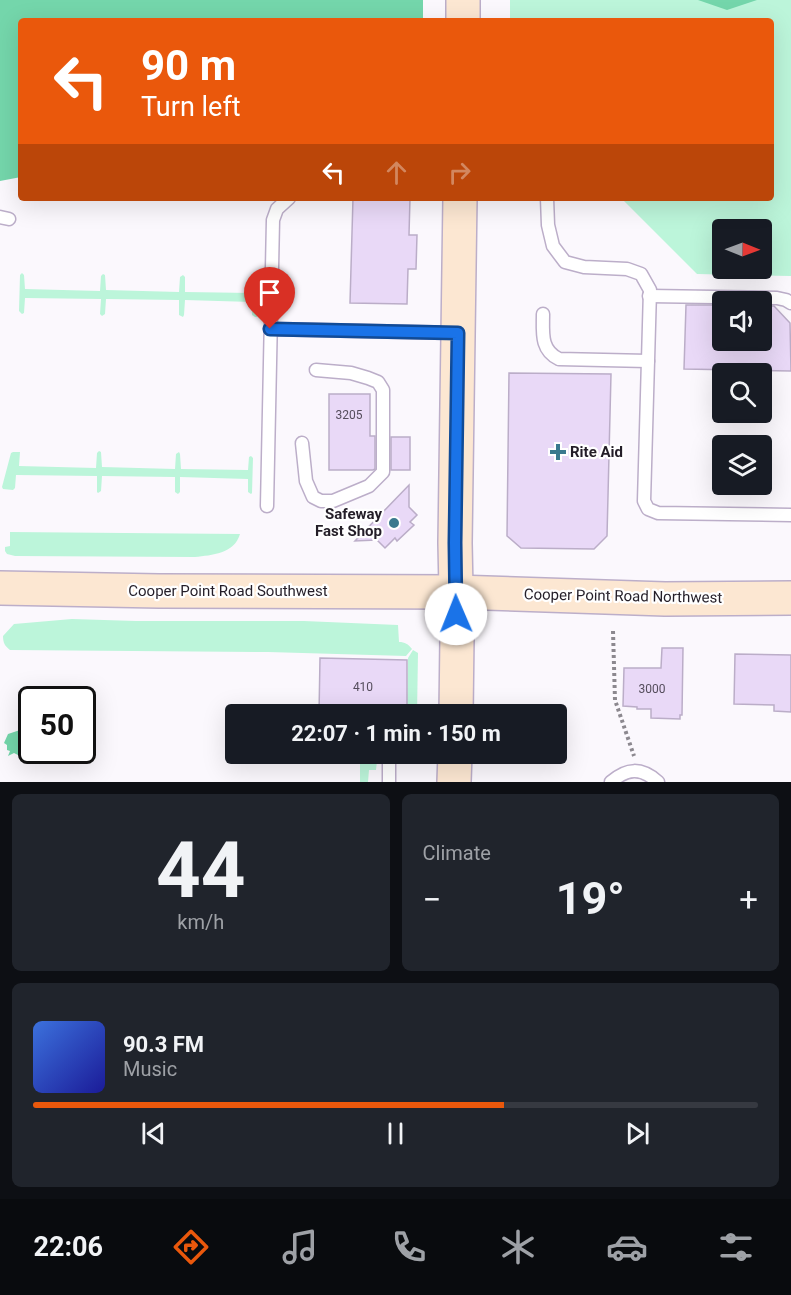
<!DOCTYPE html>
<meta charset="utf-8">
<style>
body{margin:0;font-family:Roboto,sans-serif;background:#20242c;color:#f1f3f6;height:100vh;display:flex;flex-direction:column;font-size:22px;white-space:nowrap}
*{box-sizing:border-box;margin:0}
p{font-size:20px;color:#9ea1a6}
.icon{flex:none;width:33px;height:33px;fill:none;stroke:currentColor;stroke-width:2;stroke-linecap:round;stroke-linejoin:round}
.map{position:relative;height:782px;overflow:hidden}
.side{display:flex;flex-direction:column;gap:12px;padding:12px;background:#0d0f14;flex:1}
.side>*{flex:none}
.guide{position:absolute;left:18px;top:18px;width:756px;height:183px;border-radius:6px;box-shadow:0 6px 24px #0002;background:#ea580c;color:#fff;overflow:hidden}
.needle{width:39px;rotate:91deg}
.buttons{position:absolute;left:712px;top:219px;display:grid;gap:12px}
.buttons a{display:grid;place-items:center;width:60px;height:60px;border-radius:6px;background:#171b24;box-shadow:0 6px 24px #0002;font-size:30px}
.speed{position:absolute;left:18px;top:686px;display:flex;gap:12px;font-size:30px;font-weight:700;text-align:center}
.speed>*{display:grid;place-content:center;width:78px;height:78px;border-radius:50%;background:#171b24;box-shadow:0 6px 24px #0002;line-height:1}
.speed .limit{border:3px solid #111;border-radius:9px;background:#fff;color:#111}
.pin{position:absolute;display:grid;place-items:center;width:51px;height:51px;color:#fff;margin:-62px -26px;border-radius:50% 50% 50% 0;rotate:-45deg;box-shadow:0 0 6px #0007}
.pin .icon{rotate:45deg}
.me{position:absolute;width:66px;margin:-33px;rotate:359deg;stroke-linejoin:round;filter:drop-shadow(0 0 4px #0008)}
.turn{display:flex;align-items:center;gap:21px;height:126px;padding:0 24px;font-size:27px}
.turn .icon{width:78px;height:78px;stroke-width:2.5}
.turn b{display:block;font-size:42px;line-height:51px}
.lanes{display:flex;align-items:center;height:57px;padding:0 24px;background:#0003;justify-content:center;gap:30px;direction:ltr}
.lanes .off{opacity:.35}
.big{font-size:45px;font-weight:700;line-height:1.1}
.side .card{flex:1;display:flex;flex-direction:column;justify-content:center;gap:9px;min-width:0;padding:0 21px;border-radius:9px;background:#20242c}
.side .dial{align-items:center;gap:0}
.dial b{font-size:78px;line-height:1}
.song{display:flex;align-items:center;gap:18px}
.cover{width:72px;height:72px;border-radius:9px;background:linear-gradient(135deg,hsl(220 70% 55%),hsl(240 70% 35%))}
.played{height:6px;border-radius:3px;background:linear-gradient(90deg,#ea580c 65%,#363941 65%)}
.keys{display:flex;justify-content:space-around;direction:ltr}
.heat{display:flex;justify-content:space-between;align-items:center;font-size:33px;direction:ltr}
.side .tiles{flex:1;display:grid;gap:12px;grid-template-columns:1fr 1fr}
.card:last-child{grid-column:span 2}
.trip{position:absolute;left:225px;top:704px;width:342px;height:60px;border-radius:6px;background:#171b24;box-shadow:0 6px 24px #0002;font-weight:700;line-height:60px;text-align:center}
.tab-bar{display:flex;height:96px;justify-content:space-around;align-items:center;background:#090b0e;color:#9ea1a6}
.tab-bar .icon{width:42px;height:42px}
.tab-bar .selected{color:#ea580c}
.tab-bar b{font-size:27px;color:#f1f3f6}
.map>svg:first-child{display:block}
</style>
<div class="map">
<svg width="791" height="782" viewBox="0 0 791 782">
<rect width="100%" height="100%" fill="#fbf8fd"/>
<g fill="#bcf5da" fill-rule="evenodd">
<path d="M510,0H791V276L697,274L621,198H771V21H510ZM723,230H762V268H723Z"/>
<polygon points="22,273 24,275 25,289 100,291 101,276 103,274 105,275 106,290 179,292 180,277 183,275 185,277 185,292 252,293 253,280 255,279 257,281 257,317 255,317 252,315 252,302 185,300 184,315 183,317 179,315 179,300 106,299 105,314 102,316 100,314 101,299 25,298 24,313 22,314 19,311 20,275"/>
<polygon points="99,451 101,452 102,467 175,469 176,454 179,452 180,454 181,469 248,470 249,457 251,456 253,458 252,493 251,494 248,492 248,479 180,477 180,492 178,494 175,492 175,477 102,476 101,491 98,493 97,492 97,476 16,475 15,488 13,490 3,489 2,487 11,453 13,452 20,452 19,466 96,468 97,453"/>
<path d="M10,532L240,534C234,554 212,555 195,557L15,556L7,554L5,551V547L10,546Z"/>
<path d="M72,619L136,621H304L398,625L399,642C405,642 408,644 412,649L406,656L268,652L10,650C5,646 3,643 3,636L14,624Z"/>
<polygon points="413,650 418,653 417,714 407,714 408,658"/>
<polygon points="355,753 374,753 377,761 376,770 369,770 368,782 360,782 360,757"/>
</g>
<g fill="#74d6ab">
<polygon points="0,0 423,0 423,21 21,21 21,177 0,181"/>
<polygon points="698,0 757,0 727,10"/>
<polygon points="23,729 25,735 31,737 31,739 28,743 31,748 23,751 20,756 14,753 8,756 10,751 7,750 7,745 4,743 8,734"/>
</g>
<g fill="#e9d9f7" stroke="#bbadc8" stroke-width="1.5">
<polygon points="353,198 410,198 409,235 417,235 416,269 408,269 407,304 350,303"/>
<polygon points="686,305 723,305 723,340 762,340 762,306 774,306 790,323 791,371 684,369"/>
<polygon points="509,373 611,374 607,536 594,549 521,548 507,536"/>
<polygon points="329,394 370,394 370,436 375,436 375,469 373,470 329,470"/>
<rect x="391" y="437" width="19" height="33"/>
<polygon points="409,485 409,507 417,515 410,522 414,525 397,541 395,538 385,548 377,540 355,541"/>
<polygon points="662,648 683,648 682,715 680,715 680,719 651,718 651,709 637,709 637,707 623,706 624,668 661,668"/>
<polygon points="735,654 791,655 791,712 774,711 774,705 734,704"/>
<polygon points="320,658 407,660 407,714 319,714"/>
</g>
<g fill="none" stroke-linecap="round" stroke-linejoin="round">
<defs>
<g id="service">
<polyline points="547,198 548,225 553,246 565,262 584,267 627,269 641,274 650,290 644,501 648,509 658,513 791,515"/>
<polyline points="0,217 9,219"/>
<polyline points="649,296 777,298 786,300 791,303"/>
<path d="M543,314C543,332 540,350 559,359L648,361"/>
<polyline points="270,329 457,333"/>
<polyline points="302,443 306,481 313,497 321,501 333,501 369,486 383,472 383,390 378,382 368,378 351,373 316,370"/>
<polyline points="267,506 273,220 277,209 289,198"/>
<polyline points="389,782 389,753"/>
<path d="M611,782C627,768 641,767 658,782"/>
</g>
<g id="secondary">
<polyline points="463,21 463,0"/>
<polyline points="0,588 159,591 456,592 665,599 791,598"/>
<polyline points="456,714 457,637 455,543 460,198"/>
<polyline points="454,782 455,753"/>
</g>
</defs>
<use href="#service" stroke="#bcaec9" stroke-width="15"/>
<use href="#secondary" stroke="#bcaec9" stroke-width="36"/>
<polyline stroke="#8c888f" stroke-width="4" stroke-dasharray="3 3" stroke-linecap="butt" points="613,631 615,700 634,756"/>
<use href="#service" stroke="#fff" stroke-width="12"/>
<use href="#secondary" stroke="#fce7d2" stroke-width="33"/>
</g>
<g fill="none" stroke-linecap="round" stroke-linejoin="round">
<defs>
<polyline id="route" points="270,329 458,333 455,543 456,614"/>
</defs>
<use href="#route" stroke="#114b97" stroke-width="15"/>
<use href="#route" stroke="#1a73e8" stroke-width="10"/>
</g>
<g fill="#3a798e" stroke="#fff" stroke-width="2">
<path d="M555 443h6v6h6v6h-6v6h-6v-6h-6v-6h6z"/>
<circle cx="394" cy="523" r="6"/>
</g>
<g text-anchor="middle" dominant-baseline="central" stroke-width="4.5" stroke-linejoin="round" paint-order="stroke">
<g font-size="12" fill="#554d5c">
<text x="349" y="415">3205</text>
<text x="363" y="687">410</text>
<text x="652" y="689">3000</text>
</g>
<g font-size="15" font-weight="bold" fill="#241e28" stroke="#fff" text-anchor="start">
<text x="570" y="452">Rite Aid</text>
<text x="382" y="514" text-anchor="end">Safeway<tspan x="382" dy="17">Fast Shop</tspan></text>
</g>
<g font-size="15" fill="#241e28" stroke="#fff">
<text x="228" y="591">Cooper Point Road Southwest</text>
<text transform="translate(623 596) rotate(1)">Cooper Point Road Northwest</text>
</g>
</g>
</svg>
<div class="buttons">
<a><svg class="needle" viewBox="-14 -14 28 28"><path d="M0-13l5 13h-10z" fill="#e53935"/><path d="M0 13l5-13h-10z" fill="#9ea1a6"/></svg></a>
<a><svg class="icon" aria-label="sound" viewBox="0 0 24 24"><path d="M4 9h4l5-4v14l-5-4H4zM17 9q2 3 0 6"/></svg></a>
<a><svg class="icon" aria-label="search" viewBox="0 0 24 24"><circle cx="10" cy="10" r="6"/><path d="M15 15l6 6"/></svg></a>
<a><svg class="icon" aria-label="layers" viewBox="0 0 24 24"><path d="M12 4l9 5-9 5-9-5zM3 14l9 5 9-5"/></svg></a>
</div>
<div class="speed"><div class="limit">50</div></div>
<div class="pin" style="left:270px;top:329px;background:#d93025"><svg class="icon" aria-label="arrive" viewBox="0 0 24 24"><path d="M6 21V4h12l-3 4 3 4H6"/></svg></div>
<svg class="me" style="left:456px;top:614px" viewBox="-20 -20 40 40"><circle r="19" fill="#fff"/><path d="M0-13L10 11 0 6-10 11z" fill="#1a73e8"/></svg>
<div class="trip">22:07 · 1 min · 150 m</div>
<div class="guide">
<div class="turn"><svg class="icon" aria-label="left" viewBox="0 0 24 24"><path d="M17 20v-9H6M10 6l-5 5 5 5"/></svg><div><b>90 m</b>Turn left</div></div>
<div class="lanes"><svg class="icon" aria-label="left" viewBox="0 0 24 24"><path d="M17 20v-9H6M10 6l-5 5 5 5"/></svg><svg class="icon off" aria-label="ahead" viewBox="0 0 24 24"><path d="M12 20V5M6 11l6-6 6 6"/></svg><svg class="icon off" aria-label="right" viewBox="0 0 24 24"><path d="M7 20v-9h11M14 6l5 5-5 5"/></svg></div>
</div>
</div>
<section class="side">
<div class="tiles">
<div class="card dial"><b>44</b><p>km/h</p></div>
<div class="card"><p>Climate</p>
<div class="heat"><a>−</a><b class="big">19°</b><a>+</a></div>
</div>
<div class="card">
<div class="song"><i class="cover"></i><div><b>90.3 FM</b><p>Music</p></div></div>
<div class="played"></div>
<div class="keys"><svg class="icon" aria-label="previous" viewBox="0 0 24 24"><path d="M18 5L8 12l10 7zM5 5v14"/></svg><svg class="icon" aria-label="pause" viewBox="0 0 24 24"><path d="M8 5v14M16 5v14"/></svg><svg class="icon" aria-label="next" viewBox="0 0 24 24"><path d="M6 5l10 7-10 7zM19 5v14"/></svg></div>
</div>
</div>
</section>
<nav class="tab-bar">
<b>22:06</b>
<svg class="icon selected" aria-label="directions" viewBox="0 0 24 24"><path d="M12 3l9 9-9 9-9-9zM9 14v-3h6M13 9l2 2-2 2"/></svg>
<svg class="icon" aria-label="music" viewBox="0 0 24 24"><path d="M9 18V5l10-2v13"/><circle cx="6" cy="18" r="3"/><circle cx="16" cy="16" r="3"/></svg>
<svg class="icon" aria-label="phone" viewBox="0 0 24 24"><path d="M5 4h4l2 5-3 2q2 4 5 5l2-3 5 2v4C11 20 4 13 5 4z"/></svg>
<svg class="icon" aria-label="climate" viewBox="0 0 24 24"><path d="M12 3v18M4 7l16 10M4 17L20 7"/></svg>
<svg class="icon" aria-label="car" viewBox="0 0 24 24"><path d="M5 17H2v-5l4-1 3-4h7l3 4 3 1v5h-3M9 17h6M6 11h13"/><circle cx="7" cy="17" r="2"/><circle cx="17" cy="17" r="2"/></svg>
<svg class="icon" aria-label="filters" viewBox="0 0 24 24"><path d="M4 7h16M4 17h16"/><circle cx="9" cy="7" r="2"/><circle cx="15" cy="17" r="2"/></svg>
</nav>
